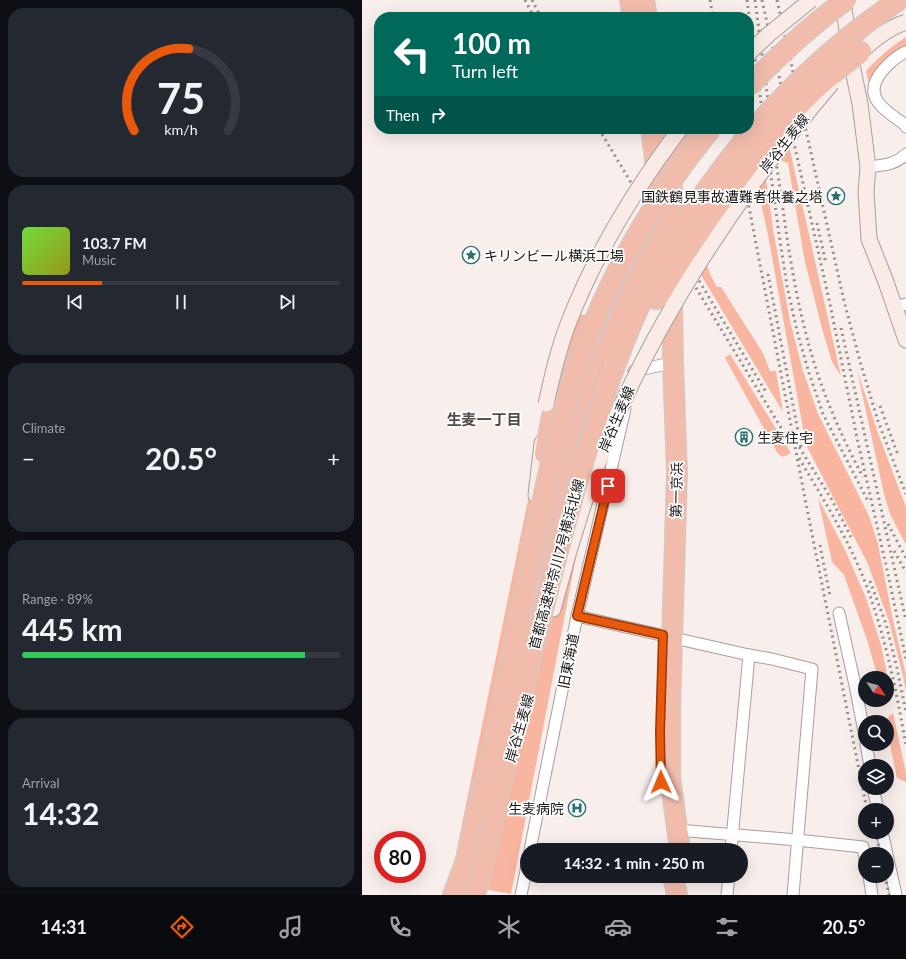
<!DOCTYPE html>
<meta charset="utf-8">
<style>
body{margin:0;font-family:Lato,"Noto Sans JP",sans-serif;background:#242831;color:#f1f3f6;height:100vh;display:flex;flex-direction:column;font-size:15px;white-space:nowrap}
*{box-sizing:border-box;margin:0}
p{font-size:13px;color:#9ea1a6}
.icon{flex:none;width:22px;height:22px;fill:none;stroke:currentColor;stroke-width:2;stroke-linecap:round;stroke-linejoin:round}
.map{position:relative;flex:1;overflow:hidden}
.details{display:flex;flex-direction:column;gap:8px;padding:8px;background:#0d0f14;width:362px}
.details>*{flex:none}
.top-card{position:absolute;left:12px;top:12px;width:380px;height:122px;border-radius:16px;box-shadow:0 4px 16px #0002;background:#00695c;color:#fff;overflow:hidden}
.needle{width:26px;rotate:125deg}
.buttons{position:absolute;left:496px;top:671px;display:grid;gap:8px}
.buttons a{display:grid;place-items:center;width:36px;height:36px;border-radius:50%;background:#171b24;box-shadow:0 4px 16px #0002;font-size:20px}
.speed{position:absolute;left:12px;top:831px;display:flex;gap:8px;font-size:20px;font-weight:700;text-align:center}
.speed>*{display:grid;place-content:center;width:52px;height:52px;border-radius:50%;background:#171b24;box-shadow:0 4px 16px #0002;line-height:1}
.speed .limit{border:6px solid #d22;background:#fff;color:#111}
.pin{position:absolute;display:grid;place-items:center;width:34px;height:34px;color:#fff;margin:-17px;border-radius:8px;box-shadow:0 2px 6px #0006}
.me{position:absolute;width:44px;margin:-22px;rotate:359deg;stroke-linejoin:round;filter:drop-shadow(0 0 3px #0008)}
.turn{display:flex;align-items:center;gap:14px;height:84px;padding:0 12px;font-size:18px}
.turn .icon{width:52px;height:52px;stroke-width:2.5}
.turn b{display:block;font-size:28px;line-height:34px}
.then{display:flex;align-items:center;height:38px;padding:0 12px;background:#0003;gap:8px;font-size:15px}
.big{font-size:30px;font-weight:700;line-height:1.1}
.details .tile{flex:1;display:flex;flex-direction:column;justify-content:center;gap:6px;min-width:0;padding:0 14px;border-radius:16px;background:#242831}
.details .dial{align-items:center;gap:0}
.dial svg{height:104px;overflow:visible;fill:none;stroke:#363941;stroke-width:7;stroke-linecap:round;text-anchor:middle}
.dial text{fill:#f1f3f6;stroke:none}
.song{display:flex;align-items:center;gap:12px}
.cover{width:48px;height:48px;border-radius:6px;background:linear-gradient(135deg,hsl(100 70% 55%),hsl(60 70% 35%))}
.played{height:4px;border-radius:2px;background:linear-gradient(90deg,#ea580c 25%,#363941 25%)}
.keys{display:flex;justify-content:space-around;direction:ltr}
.heat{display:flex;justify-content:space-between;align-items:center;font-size:22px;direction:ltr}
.charge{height:6px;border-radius:3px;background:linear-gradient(90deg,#34c759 89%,#363941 0)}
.trip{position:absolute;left:158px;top:843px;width:228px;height:40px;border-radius:20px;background:#171b24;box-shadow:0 4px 16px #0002;font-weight:700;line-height:40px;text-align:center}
.tab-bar{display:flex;height:64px;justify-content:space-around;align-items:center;background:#090b0e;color:#9ea1a6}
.tab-bar .icon{width:28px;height:28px}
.tab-bar .current{color:#ea580c}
.tab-bar b{font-size:18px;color:#f1f3f6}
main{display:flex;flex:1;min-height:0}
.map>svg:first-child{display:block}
</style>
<main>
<section class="details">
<div class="tile dial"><svg viewBox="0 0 100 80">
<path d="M14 69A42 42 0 1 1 86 69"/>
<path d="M14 69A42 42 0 0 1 56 6" stroke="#ea580c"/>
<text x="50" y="56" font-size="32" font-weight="700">75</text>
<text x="50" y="72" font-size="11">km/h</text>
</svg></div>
<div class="tile">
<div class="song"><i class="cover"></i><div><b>103.7 FM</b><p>Music</p></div></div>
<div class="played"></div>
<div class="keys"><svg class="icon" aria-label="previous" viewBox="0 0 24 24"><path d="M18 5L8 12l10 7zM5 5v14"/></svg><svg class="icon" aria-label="pause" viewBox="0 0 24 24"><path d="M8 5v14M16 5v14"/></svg><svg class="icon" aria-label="next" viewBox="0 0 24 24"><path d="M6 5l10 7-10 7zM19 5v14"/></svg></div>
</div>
<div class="tile"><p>Climate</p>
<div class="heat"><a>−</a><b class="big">20.5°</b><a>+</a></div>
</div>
<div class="tile"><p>Range · 89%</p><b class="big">445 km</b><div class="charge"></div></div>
<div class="tile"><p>Arrival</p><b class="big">14:32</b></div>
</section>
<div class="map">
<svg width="544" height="895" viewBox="0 0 544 895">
<rect width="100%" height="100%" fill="#f8eeeb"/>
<g fill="#f8b6a1">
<path d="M544,37V46L538,49L512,74L507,85L504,71C516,58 528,47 544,37Z"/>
<polygon points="421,113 431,164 479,376 470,362 461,332 443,262 426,163 420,161 415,120"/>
<polygon points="398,137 412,235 428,321 441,371 456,414 507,516 510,525 516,544 531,620 544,675 544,692 541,676 527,621 505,562 444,445 406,235 387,149"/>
<polygon points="327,237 346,268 349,276 355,287 359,287 401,353 408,371 414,371 421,412 321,245"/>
<polygon points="204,313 260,319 149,894 88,883"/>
<polygon points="368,354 429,453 421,457 416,454 363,358"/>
<polygon points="495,370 517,436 544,507 544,543 543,543 528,514 522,494"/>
<polygon points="456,498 484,552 504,598 519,645 528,688 525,687 525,678 516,678 505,640 482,575 470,562"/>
<polygon points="531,713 544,773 544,782 535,778 525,730 525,722 523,722 523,720"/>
</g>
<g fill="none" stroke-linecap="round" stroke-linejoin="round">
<defs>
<g id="street">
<path d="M544,52C538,54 534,58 529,62C518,72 505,87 516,102C522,111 534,118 542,124L544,127"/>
<path d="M506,167C522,165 533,165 544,154"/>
<polyline points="532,307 544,304"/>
<polyline points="272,371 300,365 311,364"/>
<polyline points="477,613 493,685 503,737"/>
<polyline points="215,616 387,655 410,659 450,669 431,895"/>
<polyline points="504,744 508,766"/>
<polyline points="511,788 516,810"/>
<polyline points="315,830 435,840 501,847 503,858"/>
<polyline points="520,832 534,895"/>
<polyline points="168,850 215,616 263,409"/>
<polyline points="369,850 387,655"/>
<polyline points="507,876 510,895"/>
<polyline points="159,895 165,866"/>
<polyline points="365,895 367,876"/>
</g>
<g id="secondary">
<polyline points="481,0 488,55 498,104 506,167 504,192 507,239 524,282 544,340"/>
<polyline points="174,495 180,443"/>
<polyline points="191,609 207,551 228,484 251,424"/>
</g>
<g id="highway">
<polyline points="268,0 271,17"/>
<polyline points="282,0 285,17"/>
<path d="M289,129C295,168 297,207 298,247"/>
<path d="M305,129C309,167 312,205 311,243"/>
<polyline points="311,155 329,129"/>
<polyline points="310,295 311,364 315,472 308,709 308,777 318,850"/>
<path d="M183,454C188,423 195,393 203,362"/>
<path d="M168,610C185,538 197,465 218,394C229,356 245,320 261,284"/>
<polyline points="311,876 315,895"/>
<polyline points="91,895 105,858 121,787"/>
</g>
</defs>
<use href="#street" stroke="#a99f9d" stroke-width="13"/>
<use href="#secondary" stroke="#a99f9d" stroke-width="17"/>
<use href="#highway" stroke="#cdcccc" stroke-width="22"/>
<use href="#street" stroke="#fff" stroke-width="11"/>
<use href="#secondary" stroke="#fbebe6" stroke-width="15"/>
<use href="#highway" stroke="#f1bcac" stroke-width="20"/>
<g stroke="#938d8a" stroke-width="3" stroke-dasharray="2 4" stroke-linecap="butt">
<polyline points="163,0 172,17"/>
<polyline points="170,0 179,17"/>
<polyline points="348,0 351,17"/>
<polyline points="385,0 417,234 425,286 435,331 447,373 461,414 507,503"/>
<path d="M393,0C402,65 409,130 419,195C427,254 436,314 455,372C467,408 483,443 501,477"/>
<polyline points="400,0 468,304 495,438 524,565 544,659"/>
<polyline points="415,0 482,301 499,365 516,421 544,494"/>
<polyline points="237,129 280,201 328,278 430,446"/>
<polyline points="372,129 445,509 505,810"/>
<polyline points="277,184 327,264 404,392"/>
<polyline points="455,223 464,264"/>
<polyline points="406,274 439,447"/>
<polyline points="479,328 544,621"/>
<polyline points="518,406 536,455"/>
<polyline points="434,442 470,500 489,537"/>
<path d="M437,458C461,499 486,538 503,582C523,635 534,689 544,745"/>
<polyline points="526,524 544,558"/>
<polyline points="458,545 468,596"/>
<polyline points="532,551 544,572"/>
<polyline points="508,581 524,624 535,668 544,712"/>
<polyline points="514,832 518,854"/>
<polyline points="523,876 527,895"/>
</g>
<defs>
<g id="secondary-bridge">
<polyline points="387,53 406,35 449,0"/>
<path d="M492,59C507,43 523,29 544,22"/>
<path d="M184,404C190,377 196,350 206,324C233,254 273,189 318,129"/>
<path d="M251,424C306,299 382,187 470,83"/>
</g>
<g id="highway-bridge">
<path d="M387,86C417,55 449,25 484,0"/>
<path d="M294,300C311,270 330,243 349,215C381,171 412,128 452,90C467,76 483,64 499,51"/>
<path d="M245,351C261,306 281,264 307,224"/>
<path d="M120,805C134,735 148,665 162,595C175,529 187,461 206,396C234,299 284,207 349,129"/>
<path d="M113,895C126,847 135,799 146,750C154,715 163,681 172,646C187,585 202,523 221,463C241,398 262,333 294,272C352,164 435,68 537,0"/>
</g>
</defs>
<use href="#secondary-bridge" stroke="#a99f9d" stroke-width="17" stroke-linecap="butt"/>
<use href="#highway-bridge" stroke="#cdcccc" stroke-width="22" stroke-linecap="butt"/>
<use href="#secondary-bridge" stroke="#fbebe6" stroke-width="15"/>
<use href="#highway-bridge" stroke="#f1bcac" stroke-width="20"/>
</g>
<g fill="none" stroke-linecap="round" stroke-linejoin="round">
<defs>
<polyline id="route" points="246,486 215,616 301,635 298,732 299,782"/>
</defs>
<use href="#route" stroke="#983908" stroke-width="10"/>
<use href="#route" stroke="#ea580c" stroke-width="7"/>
</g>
<defs>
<symbol id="sight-ring" viewBox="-11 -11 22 22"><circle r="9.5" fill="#fff" stroke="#28716c" stroke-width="1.5"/><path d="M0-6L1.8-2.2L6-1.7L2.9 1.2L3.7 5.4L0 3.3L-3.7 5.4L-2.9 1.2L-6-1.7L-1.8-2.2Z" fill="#28716c"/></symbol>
<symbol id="building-ring" viewBox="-11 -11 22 22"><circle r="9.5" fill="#fff" stroke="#28716c" stroke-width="1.5"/><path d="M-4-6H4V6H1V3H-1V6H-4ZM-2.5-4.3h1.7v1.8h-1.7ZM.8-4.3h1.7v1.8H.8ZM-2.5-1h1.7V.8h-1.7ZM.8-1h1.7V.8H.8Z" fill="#28716c"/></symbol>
<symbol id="hospital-ring" viewBox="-11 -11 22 22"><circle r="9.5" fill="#fff" stroke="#28716c" stroke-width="1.5"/><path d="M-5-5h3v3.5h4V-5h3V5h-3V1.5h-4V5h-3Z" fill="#28716c"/></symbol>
</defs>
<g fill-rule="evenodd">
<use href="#sight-ring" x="464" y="186" width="20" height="20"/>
<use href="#sight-ring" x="99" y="245" width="20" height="20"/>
<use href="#building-ring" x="372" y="427" width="20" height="20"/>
<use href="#hospital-ring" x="205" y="798" width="20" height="20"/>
</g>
<g text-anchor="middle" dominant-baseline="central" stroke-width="3.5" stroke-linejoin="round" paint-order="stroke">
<g font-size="14" fill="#1b1817" stroke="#fff">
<text transform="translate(422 143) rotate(-52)">岸谷生麦線</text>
<text transform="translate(254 419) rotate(-67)">岸谷生麦線</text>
<text transform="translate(314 490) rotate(-89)">第一京浜</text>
<text transform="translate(194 564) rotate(-75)">首都高速神奈川7号横浜北線</text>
<text transform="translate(206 661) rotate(-79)">旧東海道</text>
<text transform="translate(157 728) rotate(-74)">岸谷生麦線</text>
</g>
<g font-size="14" fill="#1b1817" stroke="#fff" text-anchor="end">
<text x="461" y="196">国鉄鶴見事故遭難者供養之塔</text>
<text x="122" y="255" text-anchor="start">キリンビール横浜工場</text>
<text x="395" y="437" text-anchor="start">生麦住宅</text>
<text x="202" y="808">生麦病院</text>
</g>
<g font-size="15" font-weight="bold" fill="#534b49" stroke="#fff">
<text x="122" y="419">生麦一丁目</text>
</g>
</g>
</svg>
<div class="buttons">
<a><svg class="needle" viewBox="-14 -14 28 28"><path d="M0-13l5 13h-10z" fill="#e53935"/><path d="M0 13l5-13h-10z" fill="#9ea1a6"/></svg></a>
<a><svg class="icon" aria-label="search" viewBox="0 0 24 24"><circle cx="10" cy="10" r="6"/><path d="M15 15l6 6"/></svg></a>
<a><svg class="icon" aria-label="layers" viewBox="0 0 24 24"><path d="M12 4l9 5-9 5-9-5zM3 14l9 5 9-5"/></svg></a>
<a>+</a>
<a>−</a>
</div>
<div class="speed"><div class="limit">80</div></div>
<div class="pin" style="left:246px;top:486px;background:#d93025"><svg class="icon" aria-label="arrive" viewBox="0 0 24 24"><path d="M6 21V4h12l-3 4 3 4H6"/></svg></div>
<svg class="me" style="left:299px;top:782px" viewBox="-20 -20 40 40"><path d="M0-17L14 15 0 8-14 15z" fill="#ea580c" stroke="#fff" stroke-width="4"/></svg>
<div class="trip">14:32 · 1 min · 250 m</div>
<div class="top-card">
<div class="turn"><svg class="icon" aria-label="left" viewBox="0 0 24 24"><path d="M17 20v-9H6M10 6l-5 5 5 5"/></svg><div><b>100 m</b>Turn left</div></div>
<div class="then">Then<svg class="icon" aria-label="right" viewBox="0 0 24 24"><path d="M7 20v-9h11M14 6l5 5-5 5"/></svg></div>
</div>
</div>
</main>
<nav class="tab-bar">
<b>14:31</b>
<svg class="icon current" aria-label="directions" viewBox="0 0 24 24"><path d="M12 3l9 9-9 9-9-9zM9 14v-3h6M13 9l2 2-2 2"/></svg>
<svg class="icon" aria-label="music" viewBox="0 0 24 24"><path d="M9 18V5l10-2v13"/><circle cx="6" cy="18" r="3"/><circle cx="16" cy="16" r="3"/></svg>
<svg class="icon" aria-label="phone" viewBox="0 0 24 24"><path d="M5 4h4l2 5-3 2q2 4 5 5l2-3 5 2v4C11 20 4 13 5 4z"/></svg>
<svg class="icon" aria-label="climate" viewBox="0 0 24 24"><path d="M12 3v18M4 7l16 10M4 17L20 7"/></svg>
<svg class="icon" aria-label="car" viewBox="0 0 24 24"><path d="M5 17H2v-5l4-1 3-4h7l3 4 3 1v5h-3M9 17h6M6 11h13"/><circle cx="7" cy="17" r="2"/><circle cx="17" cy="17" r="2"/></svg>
<svg class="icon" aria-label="filters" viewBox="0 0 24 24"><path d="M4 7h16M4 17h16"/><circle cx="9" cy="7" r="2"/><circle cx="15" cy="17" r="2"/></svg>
<b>20.5°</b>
</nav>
